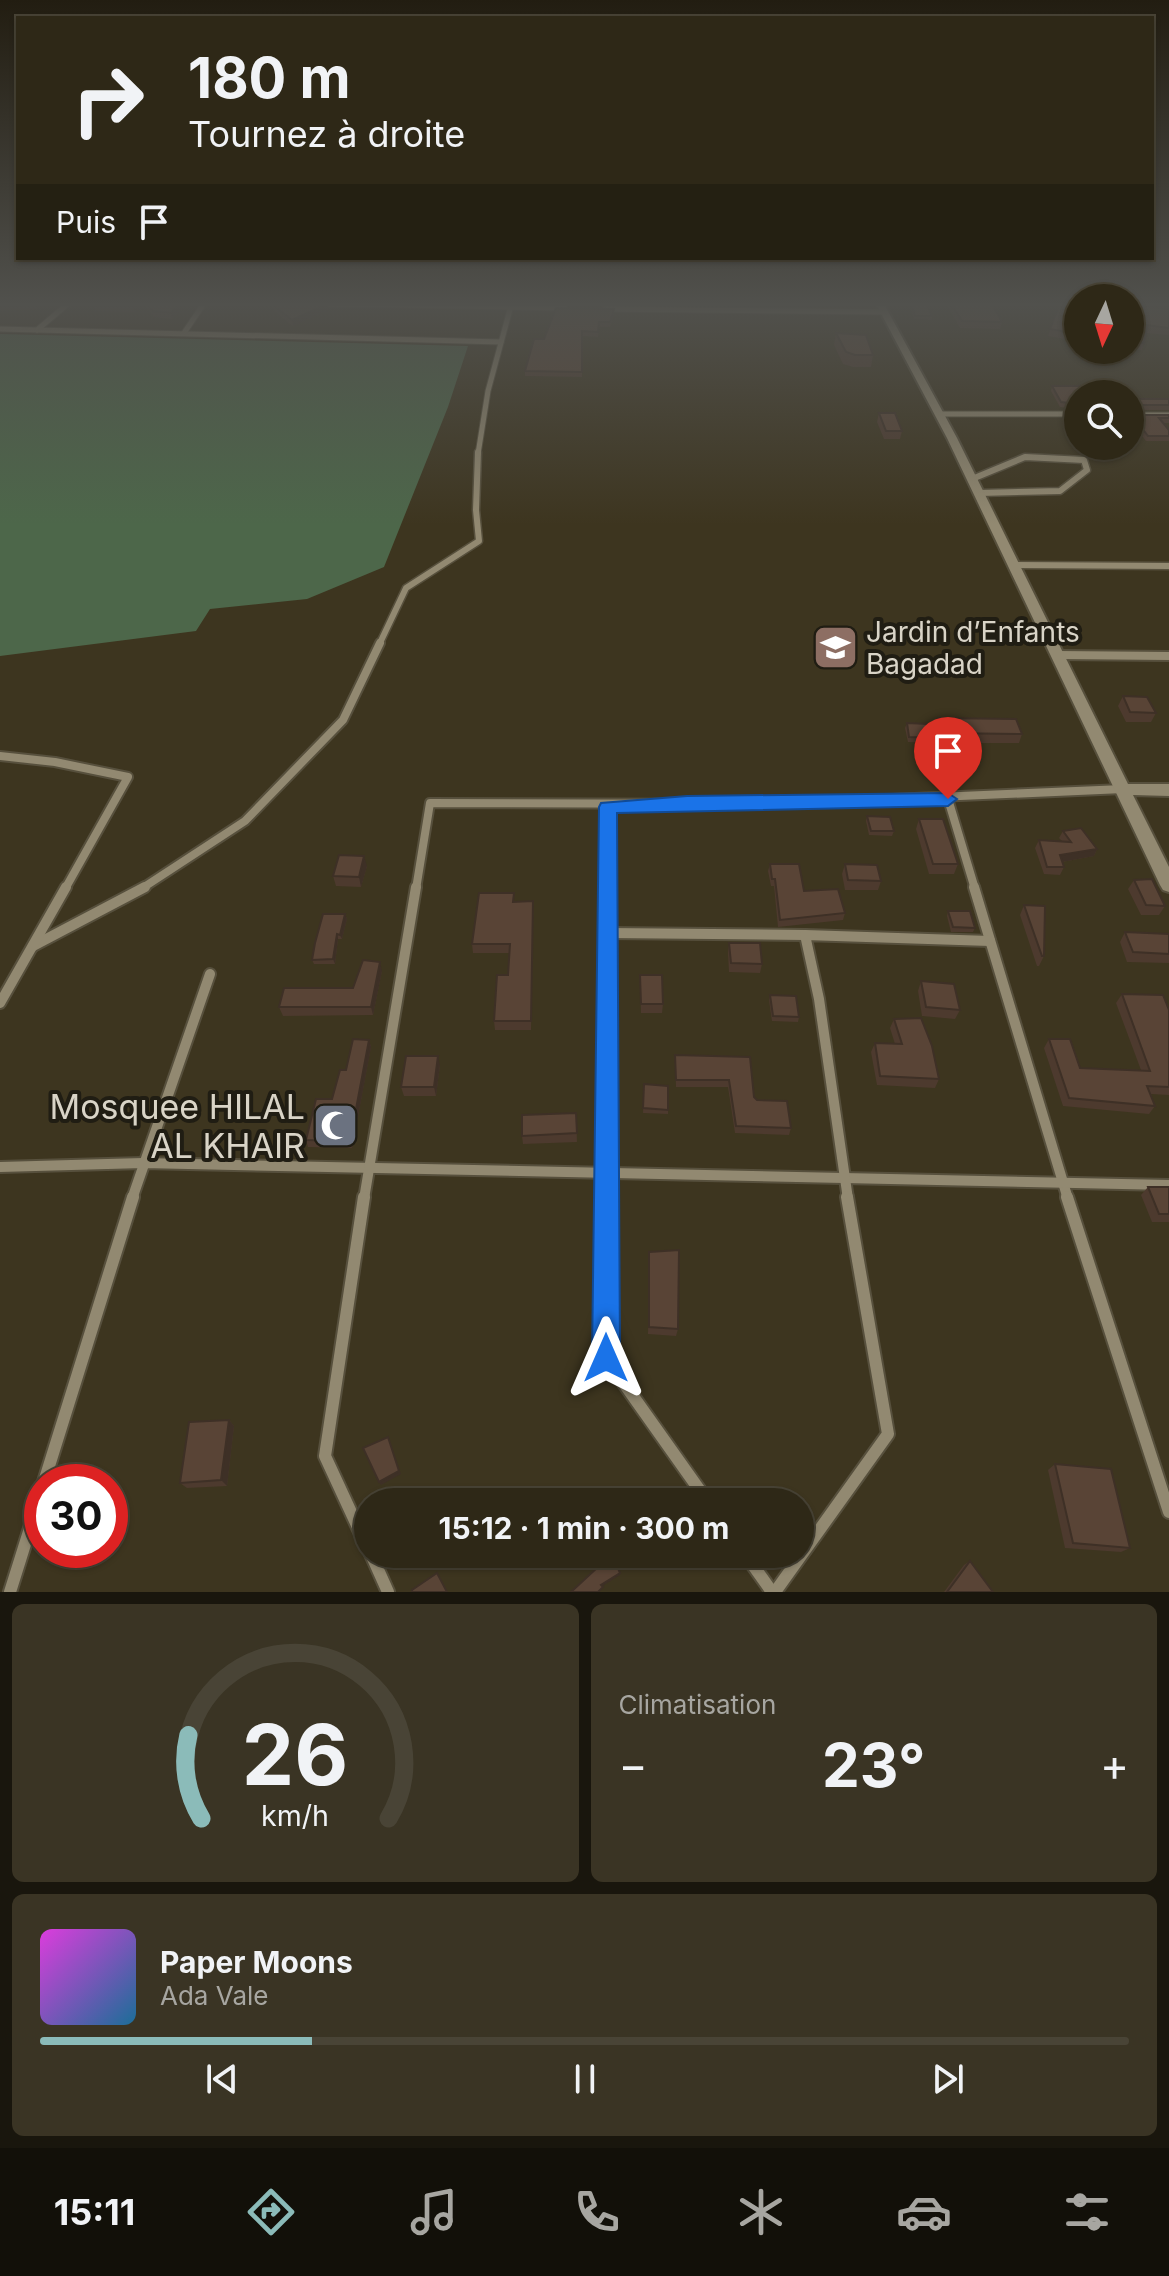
<!DOCTYPE html>
<html lang="fr">
<meta charset="utf-8">
<style>
body{margin:0;font-family:Inter,sans-serif;background:#3a3424;color:#f1f3f6;height:100vh;display:flex;flex-direction:column;font-size:30px;white-space:nowrap}
*{box-sizing:border-box;margin:0}
p{font-size:26px;color:#a7a6a1}
.icon{flex:none;width:44px;height:44px;fill:none;stroke:currentColor;stroke-width:2;stroke-linecap:round;stroke-linejoin:round}
.map{position:relative;height:1592px;overflow:hidden}
.drawer{display:flex;flex-direction:column;gap:12px;padding:12px;background:#19160d;flex:1}
.drawer>*{flex:none}
.hud{position:absolute;left:16px;top:16px;width:1138px;height:244px;border-radius:0px;box-shadow:0 2px 6px #0004,0 0 0 2px #494436;background:#2e2817;color:#f1f3f6;overflow:hidden}
.needle{width:52px;rotate:184deg}
.tools{position:absolute;left:1064px;top:284px;display:grid;gap:16px}
.tools a{display:grid;place-items:center;width:80px;height:80px;border-radius:50%;background:#2e2817;box-shadow:0 2px 6px #0004,0 0 0 2px #494436;font-size:40px}
.speed{position:absolute;left:24px;top:1464px;display:flex;gap:16px;font-size:40px;font-weight:700;text-align:center}
.speed>*{display:grid;place-content:center;width:104px;height:104px;border-radius:50%;background:#2e2817;box-shadow:0 2px 6px #0004,0 0 0 2px #494436;line-height:1}
.speed .limit{border:12px solid #d22;background:#fff;color:#111}
.pin{position:absolute;display:grid;place-items:center;width:68px;height:68px;color:#fff;margin:-82px -34px;border-radius:50% 50% 50% 0;rotate:-45deg;box-shadow:0 0 8px #0007}
.pin .icon{rotate:45deg}
.me{position:absolute;width:88px;margin:-44px;rotate:0deg;stroke-linejoin:round;filter:drop-shadow(0 0 6px #0008)}
.turn{display:flex;align-items:center;gap:28px;height:168px;padding:0 40px;font-size:36px}
.turn .icon{width:104px;height:104px;stroke-width:2.5}
.turn b{display:block;font-size:56px;line-height:68px}
.then{display:flex;align-items:center;height:76px;padding:0 40px;background:#0003;gap:16px;font-size:30px}
.big{font-size:60px;font-weight:700;line-height:1.1}
.drawer .widget{flex:1;display:flex;flex-direction:column;justify-content:center;gap:12px;min-width:0;padding:0 28px;border-radius:12px;background:#3a3424}
.drawer .dial{align-items:center;gap:0}
.dial svg{height:208px;overflow:visible;fill:none;stroke:#494436;stroke-width:7;stroke-linecap:round;text-anchor:middle}
.dial text{fill:#f1f3f6;stroke:none}
.song{display:flex;align-items:center;gap:24px}
.cover{width:96px;height:96px;border-radius:12px;background:linear-gradient(135deg,hsl(300 70% 55%),hsl(200 70% 35%))}
.played{height:8px;border-radius:4px;background:linear-gradient(90deg,#8bbbb9 25%,#494436 25%)}
.keys{display:flex;justify-content:space-around;direction:ltr}
.heat{display:flex;justify-content:space-between;align-items:center;font-size:44px;direction:ltr}
.drawer .tiles{flex:1;display:grid;gap:12px;grid-template-columns:1fr 1fr}
.widget:last-child{grid-column:span 2}
.trip{position:absolute;left:354px;top:1488px;width:460px;height:80px;border-radius:40px;background:#2e2817;box-shadow:0 2px 6px #0004,0 0 0 2px #494436;font-weight:700;line-height:80px;text-align:center}
.dock{display:flex;height:128px;justify-content:space-around;align-items:center;background:#121009;color:#a7a6a1}
.dock .icon{width:56px;height:56px}
.dock .active{color:#8bbbb9}
.dock b{font-size:36px;color:#f1f3f6}
.map>svg:first-child{display:block}
</style>
<div class="map">
<svg width="1169" height="1592" viewBox="0 0 1169 1592">
<rect width="100%" height="100%" fill="#3d351f"/>
<polygon fill="#4d674a" points="0,334 468,346 448,407 384,567 307,599 210,609 196,631 0,656"/>
<g fill="none" stroke-linecap="round" stroke-linejoin="round">
<defs>
<g id="street-far4">
<polyline points="221,302 564,308"/>
<polyline points="605,309 883,312"/>
<polyline points="0,329 501,342"/>
<polyline points="37,330 70,302"/>
<polyline points="184,333 205,302"/>
<polyline points="939,414 1078,414"/>
<polyline points="1130,415 1169,415"/>
<polyline points="478,454 488,391 512,302"/>
</g>
<g id="street-far3">
<polyline points="972,479 1025,457 1084,460 1087,470 1060,491 979,493"/>
<polyline points="1014,565 1169,566"/>
<polyline points="379,645 406,588 479,541 476,510 478,452"/>
</g>
<g id="street-far2">
<polyline points="1057,655 1169,656"/>
<polyline points="0,756 55,762 128,777 65,889"/>
<polyline points="948,799 975,889"/>
<polyline points="141,889 245,821 343,720 380,643"/>
<polyline points="416,889 430,803 776,804 1123,789"/>
<polyline points="608,889 608,807"/>
</g>
<g id="street-far1">
<polyline points="974,887 1068,1199"/>
<polyline points="608,933 805,935"/>
<polyline points="33,946 145,887"/>
<polyline points="0,1003 66,887"/>
<polyline points="0,1167 143,1163 1169,1185"/>
<polyline points="132,1199 210,974"/>
<polyline points="364,1199 416,887"/>
<polyline points="607,1199 608,887"/>
<polyline points="848,1199 819,999 805,935 990,941"/>
</g>
<g id="street">
<polyline points="364,1197 325,1456 368,1549"/>
<polyline points="607,1197 606,1358 708,1502"/>
<polyline points="1067,1197 1169,1512"/>
<polyline points="44,1482 133,1197"/>
<polyline points="371,1554 388,1592"/>
<polyline points="745,1554 772,1592"/>
<polyline points="10,1592 42,1490"/>
<polyline points="775,1592 888,1434 847,1197"/>
</g>
<polygon id="secondary" points="875,302 883,302 957,438 1128,784 1169,784 1169,796 1133,795 1169,867 1169,892 1163,890 1160,885 947,438"/>
</defs>
<use href="#street-far4" stroke="#57503d" stroke-width="7"/>
<use href="#street-far3" stroke="#57503d" stroke-width="9"/>
<use href="#street-far2" stroke="#57503d" stroke-width="12"/>
<use href="#street-far1" stroke="#57503d" stroke-width="14"/>
<use href="#street" stroke="#57503d" stroke-width="16"/>
<use href="#secondary" stroke="#57503d" stroke-width="4"/>
<use href="#street-far4" stroke="#928971" stroke-width="5"/>
<use href="#street-far3" stroke="#928971" stroke-width="6"/>
<use href="#street-far2" stroke="#928971" stroke-width="8"/>
<use href="#street-far1" stroke="#928971" stroke-width="10"/>
<use href="#street" stroke="#928971" stroke-width="12"/>
<use href="#secondary" fill="#928971" fill-rule="evenodd"/>
</g>
<g fill="#4d3a2e">
<polygon points="0,302 45,302 37,309 0,311"/>
<polygon points="96,302 185,302 186,305 172,319 154,317 143,304 135,312 95,311 93,305"/>
<polygon points="909,302 926,302 932,316 932,320 914,319"/>
<polygon points="945,302 991,302 1002,322 1000,329 960,328"/>
<polygon points="327,304 328,310 293,326 274,311 273,305"/>
<polygon points="1130,304 1169,309 1169,335 1146,333 1142,350 1130,349"/>
<polygon points="1058,308 1078,311 1078,341 1048,336"/>
<polygon points="614,313 610,327 599,327 598,337 582,336 582,377 525,376 525,371 544,339"/>
<polygon points="836,333 873,355 871,367 853,367 843,364 834,345"/>
<polygon points="1052,386 1078,394 1078,409 1060,407 1051,391"/>
<rect x="1130" y="399" width="39" height="11"/>
<polygon points="879,413 902,431 900,439 884,439 877,422"/>
<polygon points="1130,414 1132,415 1169,415 1169,423 1164,423 1169,436 1169,441 1146,441 1139,432 1130,432"/>
<polygon points="1123,696 1156,713 1151,722 1126,722 1118,706"/>
<polygon points="938,718 1022,734 1019,743 940,743 935,728"/>
<polygon points="907,723 931,738 930,743 908,742 905,728"/>
<polygon points="867,816 894,831 892,836 869,835 866,821"/>
<polygon points="919,819 958,864 954,874 929,874 916,829"/>
<polygon points="1063,831 1097,849 1094,856 1062,862 1064,867 1060,875 1044,874 1035,848 1039,840 1062,841 1059,838"/>
<polygon points="770,864 804,891 845,913 843,920 778,927 774,886 771,886 768,871"/>
<polygon points="845,864 881,881 878,890 845,890 842,874"/>
<polygon points="367,866 361,887 336,886 333,876"/>
<polygon points="1134,880 1165,906 1159,915 1141,915 1128,889"/>
<polygon points="514,902 533,910 531,1030 495,1030 494,1021 508,975 510,953 473,953 472,944"/>
<polygon points="1024,905 1044,956 1039,966 1037,966 1020,915"/>
<polygon points="948,911 975,928 973,932 951,932 947,916"/>
<polygon points="345,914 347,919 342,939 338,939 335,964 314,964 312,960"/>
<polygon points="1125,932 1169,934 1169,963 1127,962 1120,942"/>
<polygon points="729,943 762,964 760,973 729,972 728,952"/>
<polygon points="382,971 373,1015 283,1016 279,1007 353,988"/>
<polygon points="640,975 663,1004 662,1013 641,1013"/>
<polygon points="921,981 960,1010 955,1019 922,1016 918,991"/>
<polygon points="1122,994 1169,1010 1169,1095 1151,1094 1155,1106 1149,1114 1063,1106 1044,1048 1049,1039 1080,1068 1141,1070 1116,1003"/>
<polygon points="770,995 799,1017 798,1022 772,1021 769,1000"/>
<polygon points="894,1019 939,1079 935,1088 877,1085 871,1052 875,1043 895,1044 890,1028"/>
<polygon points="369,1040 371,1047 352,1148 308,1147 306,1140 332,1099 346,1070"/>
<polygon points="675,1055 750,1057 754,1097 791,1128 789,1135 735,1133 728,1087 676,1087"/>
<polygon points="440,1065 436,1096 404,1096 401,1087"/>
<polygon points="644,1084 668,1086 668,1114 643,1113"/>
<polygon points="576,1113 577,1142 523,1144 522,1136"/>
<polygon points="1148,1187 1169,1187 1169,1222 1152,1222 1141,1195"/>
<polygon points="649,1252 678,1329 676,1336 648,1334"/>
<polygon points="229,1420 234,1426 227,1486 187,1488 180,1483"/>
<polygon points="1055,1464 1130,1548 1121,1552 1065,1548 1048,1470"/>
<polygon points="669,1554 686,1554 677,1565"/>
<polygon points="970,1561 993,1592 944,1592 964,1565"/>
</g>
<g fill="#3e3026">
<polygon points="38,302 45,302 37,309 36,304"/>
<polygon points="136,302 142,302 143,304 135,312 133,306"/>
<polygon points="180,302 185,302 186,305 172,319 171,313"/>
<polygon points="327,304 328,310 293,326 292,320"/>
<polygon points="1097,849 1094,856 1056,863 1060,855"/>
<polygon points="364,856 367,866 361,887 359,877"/>
<polygon points="345,914 347,919 342,939 340,935"/>
<polygon points="337,934 338,939 335,964 333,959"/>
<polygon points="380,962 382,971 373,1015 371,1007"/>
<polygon points="369,1040 371,1047 352,1148 350,1141"/>
<polygon points="438,1056 440,1065 436,1096 434,1087"/>
<polygon points="229,1420 234,1426 227,1486 221,1480"/>
<polygon points="388,1437 401,1474 381,1485 379,1482"/>
<polygon points="620,1573 620,1575 601,1587 601,1585"/>
</g>
<g fill="#594436" stroke="#3e3026" stroke-width="2">
<polygon points="0,302 38,302 36,304 0,307"/>
<polygon points="96,302 136,302 133,306 93,305"/>
<polygon points="145,302 180,302 171,313 153,311"/>
<polygon points="911,302 926,302 932,316 915,316"/>
<polygon points="950,302 991,302 1002,322 962,321"/>
<polygon points="327,304 292,320 273,305"/>
<polygon points="1130,304 1169,309 1169,328 1147,325 1144,343 1130,341"/>
<polygon points="556,308 614,309 610,322 599,322 598,332 582,331 582,372 525,371 534,339 544,339"/>
<polygon points="1058,308 1078,311 1078,334 1050,329"/>
<polygon points="836,333 866,335 873,355 855,355 846,352"/>
<polygon points="1052,386 1116,386 1122,394 1078,394 1078,404 1061,402"/>
<polygon points="1130,399 1169,399 1169,405 1131,405 1130,406"/>
<polygon points="879,413 895,413 902,431 886,431"/>
<polygon points="1130,414 1132,415 1169,415 1169,418 1159,418 1169,430 1169,436 1148,436 1141,427 1130,427"/>
<polygon points="1123,696 1147,697 1156,713 1130,712"/>
<polygon points="938,718 1016,719 1022,734 943,733"/>
<polygon points="907,723 929,724 931,738 909,737"/>
<polygon points="867,816 890,817 894,831 871,831"/>
<polygon points="919,819 943,819 958,864 933,864"/>
<polygon points="1081,828 1097,849 1060,855 1064,867 1047,867 1039,840 1071,842 1063,831"/>
<polygon points="339,855 364,856 359,877 333,876"/>
<polygon points="770,864 799,864 804,891 838,889 845,913 780,920 775,879 772,879"/>
<polygon points="845,864 877,865 881,881 848,880"/>
<polygon points="1152,879 1165,906 1146,905 1134,880"/>
<polygon points="479,893 514,893 513,902 533,901 531,1021 494,1021 497,975 508,975 510,944 472,944"/>
<polygon points="1024,905 1045,906 1044,956 1042,956"/>
<polygon points="948,911 970,911 975,928 953,927"/>
<polygon points="323,914 345,914 340,935 337,934 333,959 312,960 315,943"/>
<polygon points="1125,932 1169,934 1169,954 1133,952"/>
<polygon points="729,943 760,943 762,964 731,963"/>
<polygon points="363,960 380,962 371,1007 279,1007 284,988 353,988"/>
<polygon points="640,975 662,975 663,1004 641,1004"/>
<polygon points="921,981 954,984 960,1010 926,1007"/>
<polygon points="1122,994 1163,995 1169,1010 1169,1087 1147,1086 1155,1106 1069,1098 1049,1039 1070,1039 1080,1068 1150,1071"/>
<polygon points="770,995 796,996 799,1017 773,1016"/>
<polygon points="921,1018 932,1046 939,1079 880,1076 875,1043 902,1044 894,1019"/>
<polygon points="353,1039 369,1040 350,1141 306,1140 316,1099 332,1099 340,1070 346,1070"/>
<polygon points="675,1055 750,1057 754,1097 757,1100 787,1101 791,1128 736,1126 729,1080 676,1080"/>
<polygon points="406,1056 438,1056 434,1087 401,1087"/>
<polygon points="644,1084 668,1086 668,1110 643,1108"/>
<polygon points="576,1113 577,1133 522,1136 522,1115"/>
<polygon points="1148,1187 1169,1187 1169,1214 1159,1214"/>
<polygon points="679,1250 678,1329 649,1327 649,1252"/>
<polygon points="229,1420 221,1480 180,1483 189,1422"/>
<polygon points="388,1437 399,1471 379,1482 363,1448"/>
<polygon points="1055,1464 1111,1469 1130,1548 1073,1543"/>
<polygon points="605,1554 612,1554 620,1573 601,1585 603,1587 598,1592 571,1592 599,1566 596,1561"/>
<polygon points="674,1554 684,1554 678,1560"/>
<polygon points="970,1561 993,1592 947,1592"/>
<polygon points="437,1573 447,1592 412,1592 412,1590"/>
</g>
<linearGradient id="sky" x2="0" y2="1"><stop stop-color="#221d11"/><stop offset="0.58" stop-color="#51514d"/><stop offset="1" stop-color="#51514d" stop-opacity="0"/></linearGradient>
<rect width="1169" height="525" fill="url(#sky)"/>
<polygon fill="#1a73e8" stroke="#114b97" stroke-width="2" points="948,793 957,799 948,806 617,813 620,1358 616,1368 606,1372 596,1368 592,1358 599,807 601,803 687,796"/>
<defs>
<symbol id="school-square" viewBox="-11 -11 22 22"><rect x="-9" y="-9" width="18" height="18" rx="4" fill="#8d6e63" stroke="#201d13"/><path d="M0-5L7-2L0 1L-7-2ZM-4 1L0 2.5L4 1V4Q0 6-4 4Z" fill="#fff"/></symbol>
<symbol id="mosque-square" viewBox="-11 -11 22 22"><rect x="-9" y="-9" width="18" height="18" rx="4" fill="#6b7280" stroke="#201d13"/><path d="M3.5-4.9A6 6 0 1 0 3.5 4.9A5 5 0 1 1 3.5-4.9Z" fill="#fff"/></symbol>
</defs>
<g fill-rule="evenodd">
<use href="#school-square" x="810" y="622" width="51" height="51"/>
<use href="#mosque-square" x="310" y="1100" width="51" height="51"/>
</g>
<g text-anchor="middle" dominant-baseline="central" stroke-width="8" stroke-linejoin="round" paint-order="stroke">
<g font-size="28" fill="#d9d4c7" stroke="#201d13" text-anchor="start">
<text x="866" y="632">Jardin d’Enfants<tspan x="866" dy="32">Bagadad</tspan></text>
</g>
<g font-size="34" fill="#d9d4c7" stroke="#201d13" text-anchor="end">
<text x="305" y="1106">Mosquee HILAL<tspan x="305" dy="39">AL KHAIR</tspan></text>
</g>
</g>
</svg>
<div class="tools">
<a><svg class="needle" viewBox="-14 -14 28 28"><path d="M0-13l5 13h-10z" fill="#e53935"/><path d="M0 13l5-13h-10z" fill="#a7a6a1"/></svg></a>
<a><svg class="icon" aria-label="search" viewBox="0 0 24 24"><circle cx="10" cy="10" r="6"/><path d="M15 15l6 6"/></svg></a>
</div>
<div class="speed"><div class="limit">30</div></div>
<div class="pin" style="left:948px;top:799px;background:#d93025"><svg class="icon" aria-label="arrive" viewBox="0 0 24 24"><path d="M6 21V4h12l-3 4 3 4H6"/></svg></div>
<svg class="me" style="left:606px;top:1358px" viewBox="-20 -20 40 40"><path d="M0-17L14 15 0 8-14 15z" fill="#1a73e8" stroke="#fff" stroke-width="4"/></svg>
<div class="trip">15:12 · 1 min · 300 m</div>
<div class="hud">
<div class="turn"><svg class="icon" aria-label="right" viewBox="0 0 24 24"><path d="M7 20v-9h11M14 6l5 5-5 5"/></svg><div><b>180 m</b>Tournez à droite</div></div>
<div class="then">Puis<svg class="icon" aria-label="arrive" viewBox="0 0 24 24"><path d="M6 21V4h12l-3 4 3 4H6"/></svg></div>
</div>
</div>
<section class="drawer">
<div class="tiles">
<div class="widget dial"><svg viewBox="0 0 100 80">
<path d="M14 69A42 42 0 1 1 86 69"/>
<path d="M14 69A42 42 0 0 1 9 37" stroke="#8bbbb9"/>
<text x="50" y="56" font-size="32" font-weight="700">26</text>
<text x="50" y="72" font-size="11">km/h</text>
</svg></div>
<div class="widget"><p>Climatisation</p>
<div class="heat"><a>−</a><b class="big">23°</b><a>+</a></div>
</div>
<div class="widget">
<div class="song"><i class="cover"></i><div><b>Paper Moons</b><p>Ada Vale</p></div></div>
<div class="played"></div>
<div class="keys"><svg class="icon" aria-label="previous" viewBox="0 0 24 24"><path d="M18 5L8 12l10 7zM5 5v14"/></svg><svg class="icon" aria-label="pause" viewBox="0 0 24 24"><path d="M8 5v14M16 5v14"/></svg><svg class="icon" aria-label="next" viewBox="0 0 24 24"><path d="M6 5l10 7-10 7zM19 5v14"/></svg></div>
</div>
</div>
</section>
<nav class="dock">
<b>15:11</b>
<svg class="icon active" aria-label="directions" viewBox="0 0 24 24"><path d="M12 3l9 9-9 9-9-9zM9 14v-3h6M13 9l2 2-2 2"/></svg>
<svg class="icon" aria-label="music" viewBox="0 0 24 24"><path d="M9 18V5l10-2v13"/><circle cx="6" cy="18" r="3"/><circle cx="16" cy="16" r="3"/></svg>
<svg class="icon" aria-label="phone" viewBox="0 0 24 24"><path d="M5 4h4l2 5-3 2q2 4 5 5l2-3 5 2v4C11 20 4 13 5 4z"/></svg>
<svg class="icon" aria-label="climate" viewBox="0 0 24 24"><path d="M12 3v18M4 7l16 10M4 17L20 7"/></svg>
<svg class="icon" aria-label="car" viewBox="0 0 24 24"><path d="M5 17H2v-5l4-1 3-4h7l3 4 3 1v5h-3M9 17h6M6 11h13"/><circle cx="7" cy="17" r="2"/><circle cx="17" cy="17" r="2"/></svg>
<svg class="icon" aria-label="filters" viewBox="0 0 24 24"><path d="M4 7h16M4 17h16"/><circle cx="9" cy="7" r="2"/><circle cx="15" cy="17" r="2"/></svg>
</nav>
